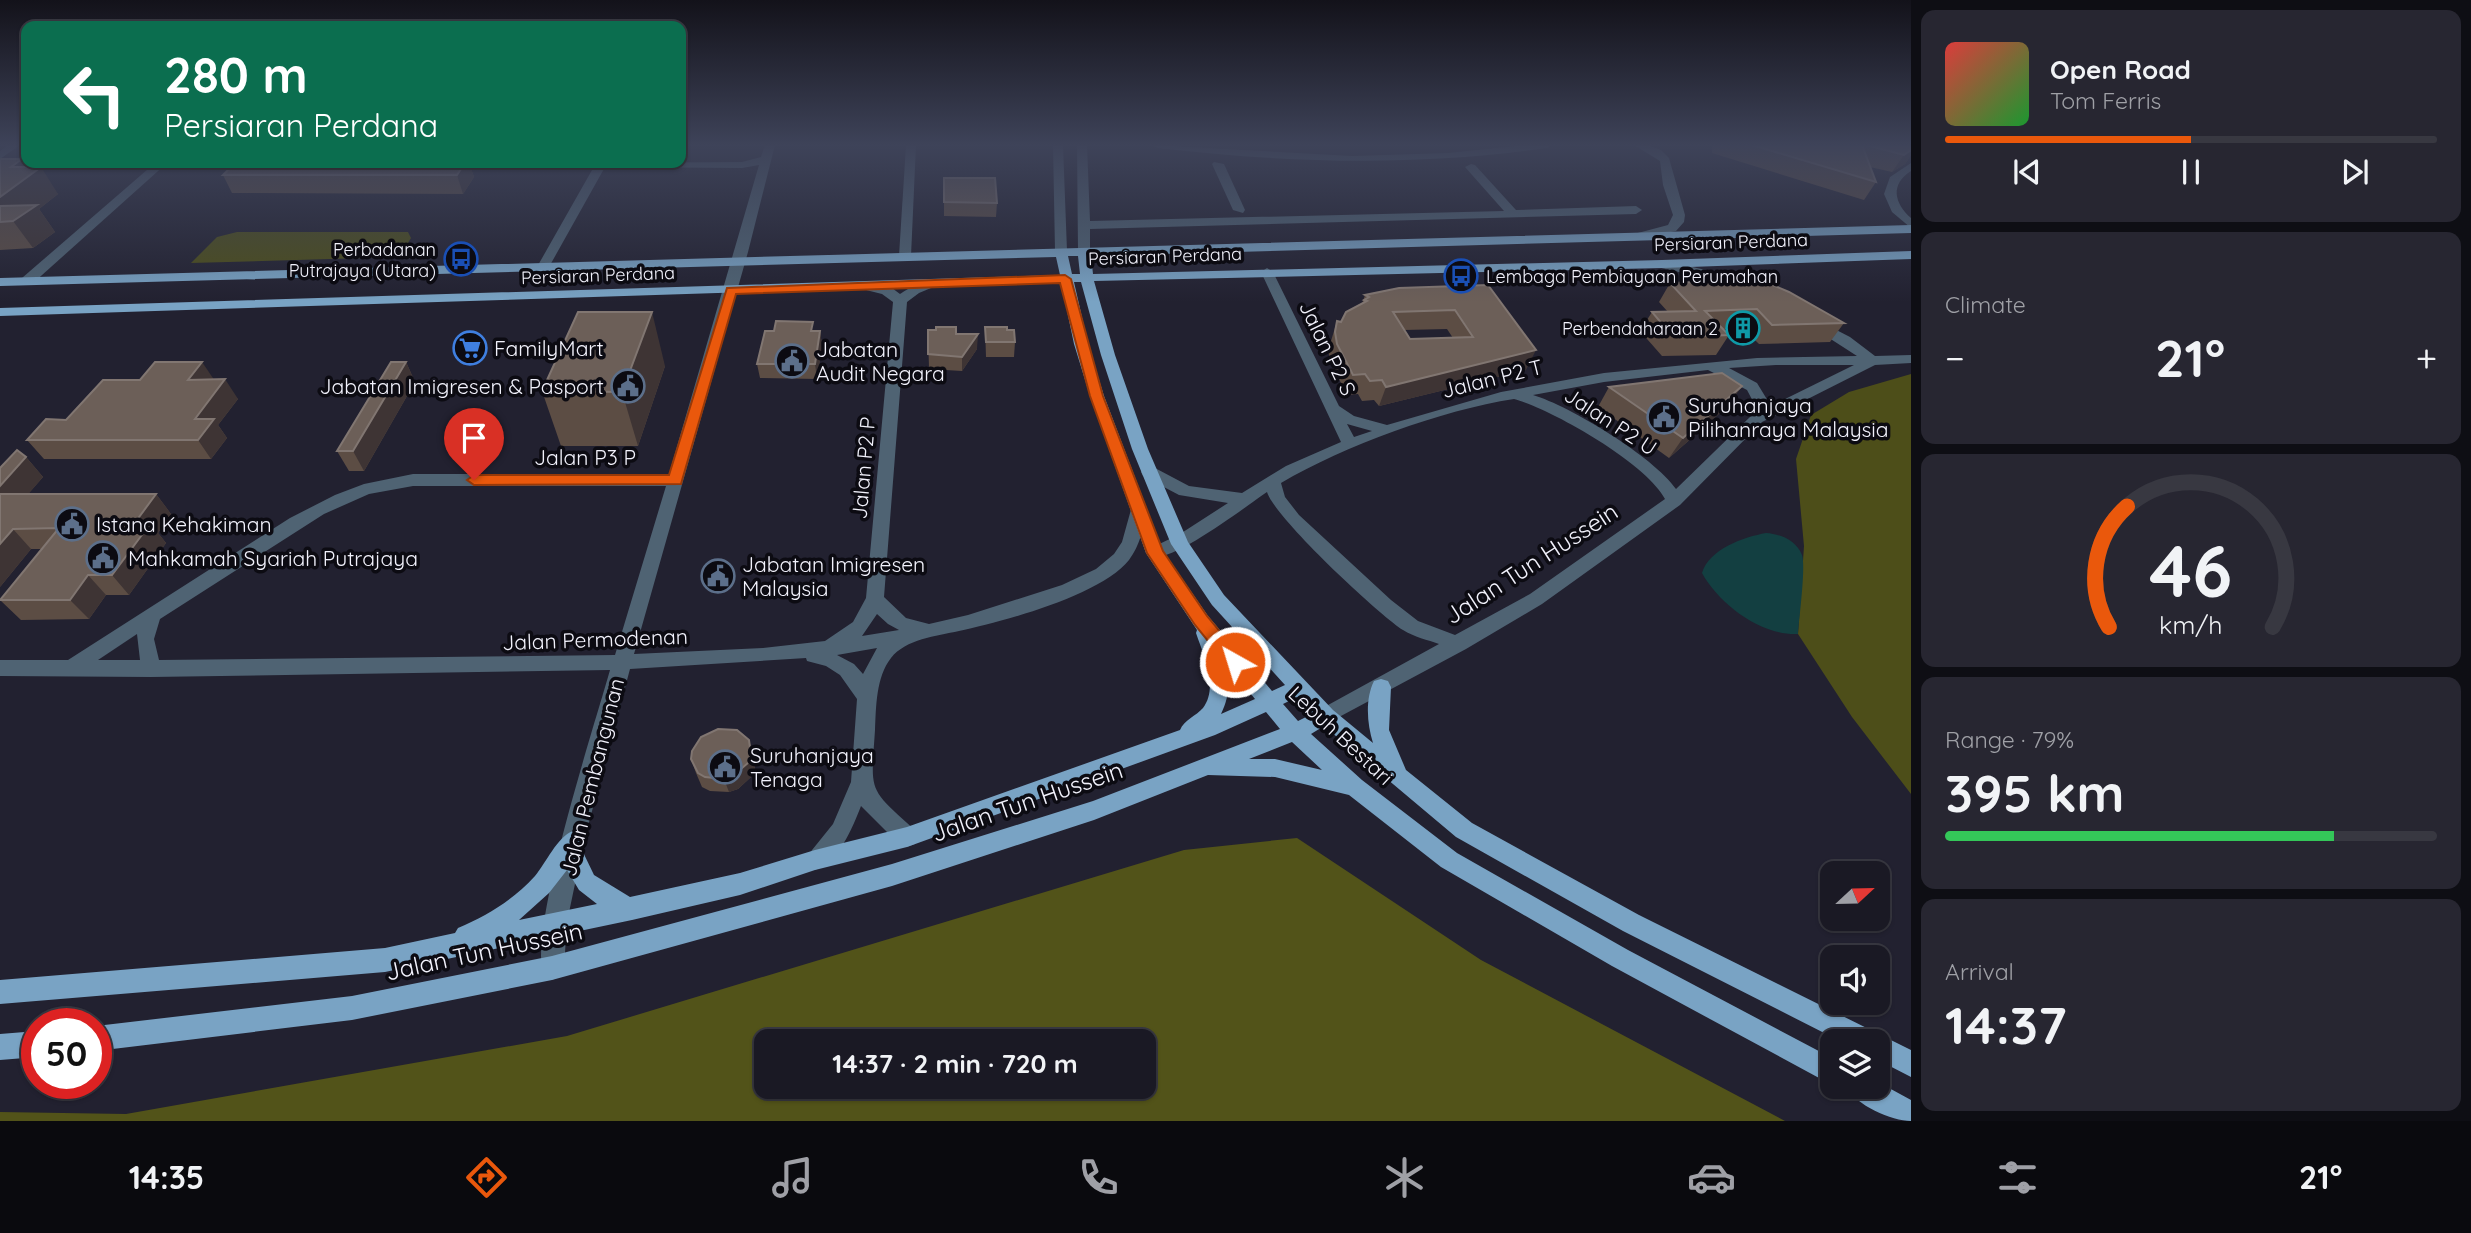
<!DOCTYPE html>
<meta charset="utf-8">
<style>
body{margin:0;font-family:Quicksand,sans-serif;background:#272631;color:#f1f3f6;height:100vh;display:flex;flex-direction:column;font-size:26px;white-space:nowrap}
*{box-sizing:border-box;margin:0}
p{font-size:23px;color:#9fa0a6}
.icon{flex:none;width:38px;height:38px;fill:none;stroke:currentColor;stroke-width:2;stroke-linecap:round;stroke-linejoin:round}
.map{position:relative;flex:1;overflow:hidden}
.details{display:flex;flex-direction:column;gap:10px;padding:10px;background:#0e0e14;width:560px}
.details>*{flex:none}
.banner{position:absolute;left:21px;top:21px;width:665px;height:147px;border-radius:14px;box-shadow:0 2px 5px #0004,0 0 0 2px #383841;background:#0b6e4f;color:#fff;overflow:hidden}
.needle{width:46px;rotate:68deg}
.tools{position:absolute;left:1820px;top:861px;display:grid;gap:14px}
.tools a{display:grid;place-items:center;width:70px;height:70px;border-radius:14px;background:#1a1924;box-shadow:0 2px 5px #0004,0 0 0 2px #383841;font-size:35px}
.speed{position:absolute;left:21px;top:1008px;display:flex;gap:14px;font-size:35px;font-weight:700;text-align:center}
.speed>*{display:grid;place-content:center;width:91px;height:91px;border-radius:50%;background:#1a1924;box-shadow:0 2px 5px #0004,0 0 0 2px #383841;line-height:1}
.speed .limit{border:10px solid #d22;background:#fff;color:#111}
.pin{position:absolute;display:grid;place-items:center;width:60px;height:60px;color:#fff;margin:-72px -30px;border-radius:50% 50% 50% 0;rotate:-45deg;box-shadow:0 0 7px #0007}
.pin .icon{rotate:45deg}
.me{position:absolute;width:77px;margin:-38px;rotate:321deg;stroke-linejoin:round;filter:drop-shadow(0 0 5px #0008)}
.turn{display:flex;align-items:center;gap:24px;height:147px;padding:0 28px;font-size:32px}
.turn .icon{width:91px;height:91px;stroke-width:2.5}
.turn b{display:block;font-size:49px;line-height:60px}
.big{font-size:52px;font-weight:700;line-height:1.1}
.details .card{flex:1;display:flex;flex-direction:column;justify-content:center;gap:10px;min-width:0;padding:0 24px;border-radius:14px;background:#272631}
.details .dial{align-items:center;gap:0}
.dial svg{height:182px;overflow:visible;fill:none;stroke:#383841;stroke-width:7;stroke-linecap:round;text-anchor:middle}
.dial text{fill:#f1f3f6;stroke:none}
.song{display:flex;align-items:center;gap:21px}
.cover{width:84px;height:84px;border-radius:10px;background:linear-gradient(135deg,hsl(0 70% 55%),hsl(130 70% 35%))}
.played{height:7px;border-radius:4px;background:linear-gradient(90deg,#ea580c 50%,#383841 50%)}
.keys{display:flex;justify-content:space-around;direction:ltr}
.heat{display:flex;justify-content:space-between;align-items:center;font-size:38px;direction:ltr}
.charge{height:10px;border-radius:5px;background:linear-gradient(90deg,#34c759 79%,#383841 0)}
.trip{position:absolute;left:754px;top:1029px;width:402px;height:70px;border-radius:14px;background:#1a1924;box-shadow:0 2px 5px #0004,0 0 0 2px #383841;font-weight:700;line-height:70px;text-align:center}
.tab-bar{display:flex;height:112px;justify-content:space-around;align-items:center;background:#0a0a0e;color:#9fa0a6}
.tab-bar .icon{width:49px;height:49px}
.tab-bar .on{color:#ea580c}
.tab-bar b{font-size:32px;color:#f1f3f6}
main{display:flex;flex:1;min-height:0}
.map>svg:first-child{display:block}
</style>
<main>
<div class="map">
<svg width="1911" height="1121" viewBox="0 0 1911 1121">
<rect width="100%" height="100%" fill="#222130"/>
<g fill="#4d4e19">
<polygon points="237,232 408,232 411,238 399,257 191,263 217,237"/>
<polygon points="1911,374 1911,794 1852,717 1798,634 1804,546 1796,459 1811,415 1849,392"/>
</g>
<path fill="#525319" fill-rule="evenodd" d="M1297,838L1481,960L1785,1121H0V1112L126,1114L567,1036L1184,850ZM766,1041H1144V1087H766Z"/>
<path fill="#133f41" d="M1766,533C1780,534 1796,540 1802,555C1806,566 1799,619 1798,634C1761,636 1719,604 1702,573C1709,549 1744,537 1766,533Z"/>
<g fill="none" stroke-linecap="round" stroke-linejoin="round">
<g fill="#4f6373" fill-rule="evenodd">
<polygon points="8,145 20,145 0,159 0,151"/>
<path d="M765,145H775L748,252L634,654L763,648L825,641L853,622L866,598L893,302L882,294L858,288V282L892,288L900,294C911,286 923,283 936,279L943,283L919,293L907,302L884,597L906,618L929,624L968,615L1062,585L1096,569L1114,554L1122,542L1132,506L1138,504L1146,510C1144,528 1140,545 1129,560C1102,595 1002,622 959,631C936,636 906,639 891,658C876,677 876,707 875,730C871,793 867,787 915,830L918,837L915,844L907,847L899,844L861,806C852,829 839,861 815,870L807,867L804,860L833,824L851,782L857,699L840,675L826,666L807,661L806,658L630,669L584,841L567,922L564,968L560,976L552,980L544,976C526,935 595,724 610,670L151,677L0,676V660H68L290,518L335,495L364,484L413,474H669L759,165L742,168L605,167L549,267L543,271L537,267L596,163L742,162L761,157ZM413,486H666L615,655L159,660L154,639L160,619L324,514L369,494ZM877,614L888,624L899,630L862,636ZM137,634L140,660H98ZM877,648L863,674L854,664L837,655Z"/>
<polygon points="906,145 916,145 911,256 905,260 899,256"/>
<polygon points="1053,145 1063,145 1067,251 1061,255 1055,251"/>
<polygon points="1077,145 1087,145 1090,221 1504,211 1465,167 1471,164 1475,165 1516,210 1636,206 1642,210 1636,214 1090,229 1090,251 1084,255 1078,251"/>
<path d="M1152,145L1352,156L1448,153L1526,145H1552L1547,148C1416,167 1288,163 1157,148Z"/>
<polygon points="1634,145 1648,145 1661,150 1669,158 1685,215 1684,222 1676,231 1640,238 1634,234 1668,225 1673,215 1663,185 1660,161"/>
<polygon points="1214,162 1224,164 1245,210 1243,213 1233,210 1212,164"/>
<polygon points="155,163 167,163 32,284 22,284 22,278"/>
<path d="M1911,163V171C1890,184 1894,203 1911,218V228L1892,212L1884,194L1890,177Z"/>
<polygon points="1662,260 1710,271 1756,289 1749,293 1701,277 1657,267 1656,264"/>
<path d="M1267,268L1273,272L1339,406L1354,416L1387,425L1501,392L1604,373L1757,358L1857,356L1812,327V321L1817,320L1850,337L1875,356L1911,355V363L1875,365L1762,422L1680,505L1542,604L1466,649L1326,724L1319,722L1316,716L1319,710L1439,644C1428,640 1414,637 1403,630C1379,615 1274,517 1267,492C1246,506 1172,564 1149,557L1146,553L1149,549L1180,534L1228,503L1179,495L1143,476L1141,472L1143,468H1155L1189,486L1242,493L1286,466L1341,442L1261,272ZM1776,365H1854L1771,406L1757,383L1729,368ZM1708,370L1747,390L1756,407L1751,416L1676,489C1654,457 1570,406 1533,395L1604,382ZM1514,399C1553,410 1646,463 1665,499L1530,594L1455,635L1418,621L1391,600L1299,515L1285,497L1281,483C1344,446 1442,410 1514,399ZM1347,424L1372,431L1354,437Z"/>
</g>
<g fill="#79a3c4" fill-rule="evenodd">
<path d="M1911,225V233L1091,256L1093,274L1662,260L1911,251V259L1662,268L1094,281L1115,355L1148,449L1188,542L1224,595L1333,710L1373,743C1367,724 1365,699 1374,681L1381,679L1388,681L1391,687L1389,730L1406,770L1472,823L1639,915L1911,1050V1077L1878,1060V1041H1840L1623,931L1456,837L1324,726L1311,734L1362,780L1457,853L1628,950L1832,1058V1085L1612,966L1441,867L1349,795L1275,777L1208,775L1094,820L892,886L552,980L352,1020L96,1051V1026L352,996L552,956L892,864L1093,801L1280,729L1266,712L1215,735L907,847L815,870L740,895L632,920L385,972L0,1004V980L385,948L455,933L458,928C487,916 513,900 535,876C546,863 557,837 573,831L581,834L584,841L581,848L594,875L630,897L740,873L815,850L907,827L1180,730C1184,720 1196,716 1203,708C1219,687 1203,654 1196,633L1197,630L1146,553L1090,396L1074,344L1061,282L0,316V308L1060,275L1056,257L0,286V278ZM1068,256H1078L1080,274H1072ZM1074,282H1081L1101,355L1132,449L1171,544L1212,605L1285,685L1272,691L1208,616L1163,551L1104,396L1088,344ZM1225,662L1255,699L1221,714C1230,695 1230,681 1225,662ZM1297,697L1312,714L1298,721L1283,704ZM1292,742L1322,770L1275,759H1249ZM567,870L579,890L597,904L519,920L549,893Z"/>
<polygon points="37,1031 37,1057 0,1060 0,1034"/>
<path d="M1878,1082L1911,1100V1121C1892,1121 1855,1105 1847,1087H1878Z"/>
</g>
</g>
<g fill="#5c4d44" fill-rule="evenodd">
<polygon points="1712,145 1911,145 1911,155 1905,164 1892,172 1870,167 1876,182 1864,200 1712,153"/>
<polygon points="0,159 22,159 28,167 58,194 39,209 55,232 33,248 0,250"/>
<polygon points="235,163 469,163 474,177 463,194 232,193 223,175"/>
<polygon points="944,178 997,203 996,217 944,216"/>
<polygon points="1670,283 1844,323 1830,342 1759,344 1744,329 1723,329 1729,335 1716,355 1662,356 1640,331 1652,312 1668,312 1659,302"/>
<path d="M1488,285L1526,370L1379,406L1374,400L1362,401L1358,394L1347,395L1331,363L1328,351L1337,321L1341,322L1362,304L1365,295ZM1447,329L1453,338L1410,339L1404,330Z"/>
<polygon points="985,327 1007,330 1015,342 1014,357 986,357"/>
<polygon points="928,330 956,334 977,349 962,371 929,369"/>
<polygon points="814,331 820,331 822,345 817,379 760,378 757,364"/>
<polygon points="406,362 415,382 364,471 349,471 337,451"/>
<polygon points="665,366 638,446 561,446 542,391"/>
<polygon points="214,380 238,399 218,425 227,438 211,459 44,459 27,440 66,420"/>
<polygon points="1609,387 1729,405 1669,458 1598,407"/>
<polygon points="26,457 43,477 28,494 156,494 171,514 158,533 166,543 129,595 106,595 89,619 21,620 0,600 43,549 31,549 0,587"/>
<polygon points="749,740 753,754 755,769 751,777 738,789 729,792 710,791 702,787 696,773 691,759"/>
</g>
<g fill="#3e3434">
<polygon points="1911,150 1911,155 1905,164 1892,172 1904,155"/>
<polygon points="22,159 32,173 41,167 58,194 39,209 55,232 33,248 13,221 0,222 0,197 11,167"/>
<polygon points="465,163 469,163 474,177 463,194 457,175"/>
<polygon points="652,312 665,366 638,446 622,392"/>
<polygon points="820,331 822,345 817,379 815,364"/>
<polygon points="978,334 977,349 962,371 962,357"/>
<polygon points="1536,350 1526,370 1379,406 1386,387"/>
<polygon points="202,362 215,381 188,380"/>
<polygon points="406,362 415,382 364,471 353,451"/>
<polygon points="225,379 238,399 218,425 227,438 211,459 198,440 195,419"/>
<polygon points="1742,386 1729,405 1669,458 1683,438"/>
<polygon points="26,457 43,477 11,514 0,502 0,486"/>
<polygon points="156,494 171,514 158,533 166,543 129,595 112,575 134,524"/>
<polygon points="13,529 31,549 0,587 0,544"/>
<polygon points="88,575 106,595 89,619 70,600"/>
<polygon points="749,740 753,754 755,769 751,777 738,789 729,792 724,779"/>
</g>
<g fill="#6c5f58" stroke="#817671" stroke-width="2" fill-rule="evenodd">
<polygon points="1752,145 1862,145 1876,182"/>
<polygon points="1866,145 1911,145 1911,150 1904,155"/>
<polygon points="0,159 22,159 11,167 41,167 0,197"/>
<polygon points="235,163 465,163 457,175 223,175"/>
<polygon points="944,178 995,178 997,203 944,202"/>
<polygon points="37,205 13,221 0,222 0,206"/>
<polygon points="1761,280 1789,292 1844,323 1772,325 1757,309 1705,311 1729,335 1673,337 1652,312 1696,311 1670,283"/>
<path d="M1488,285L1536,350L1386,387L1382,380L1370,381L1365,374L1353,375L1337,344L1335,332L1337,321L1341,322L1346,312L1367,301L1364,300L1369,297L1365,295L1399,288ZM1455,310L1473,337L1410,339L1393,312Z"/>
<polygon points="578,312 652,312 622,392 542,391"/>
<polygon points="776,321 813,322 811,331 820,331 815,364 757,364 765,331 774,331"/>
<polygon points="936,327 956,327 956,334 978,334 962,357 928,354 928,330 936,330"/>
<polygon points="985,327 1007,327 1007,330 1014,330 1015,342 986,342"/>
<polygon points="155,362 202,362 188,380 225,379 195,419 214,419 198,440 27,440 46,419 66,420 103,380 140,380"/>
<polygon points="391,362 406,362 353,451 337,451"/>
<polygon points="1722,373 1742,386 1683,438 1609,387"/>
<polygon points="17,450 26,457 0,486 0,468"/>
<polygon points="0,494 156,494 134,524 150,524 112,575 88,575 70,600 0,600 59,528 13,529 0,544"/>
<polygon points="718,729 737,730 749,740 751,755 748,763 734,775 724,779 705,777 698,773 691,759 692,751 701,737"/>
</g>
<linearGradient id="sky" x2="0" y2="1"><stop stop-color="#13121a"/><stop offset="0.48" stop-color="#3e4359"/><stop offset="1" stop-color="#3e4359" stop-opacity="0"/></linearGradient>
<rect width="1911" height="302" fill="url(#sky)"/>
<polygon fill="#ea580c" stroke="#983908" stroke-width="2" points="1065,275 1071,279 1103,396 1163,551 1207,616 1241,657 1243,662 1241,667 1229,667 1195,625 1147,553 1090,396 1060,283 736,294 681,484 474,485 467,480 474,475 669,475 727,288"/>
<defs>
<symbol id="bus-ring" viewBox="-11 -11 22 22"><circle r="9.5" fill="#0c0b12" stroke="#1a4fb4" stroke-width="1.5"/><path d="M-5-6H5V4H4V6H2V4H-2V6H-4V4H-5ZM-3.5-4V0h7V-4ZM-3.5 1.2v1.5H-2V1.2ZM2 1.2v1.5H3.5V1.2Z" fill="#1a4fb4"/></symbol>
<symbol id="building-ring" viewBox="-11 -11 22 22"><circle r="9.5" fill="#0c0b12" stroke="#0f9aa8" stroke-width="1.5"/><path d="M-4-6H4V6H1V3H-1V6H-4ZM-2.5-4.3h1.7v1.8h-1.7ZM.8-4.3h1.7v1.8H.8ZM-2.5-1h1.7V.8h-1.7ZM.8-1h1.7V.8H.8Z" fill="#0f9aa8"/></symbol>
<symbol id="supermarket-ring" viewBox="-11 -11 22 22"><circle r="9.5" fill="#0c0b12" stroke="#3f7fe0" stroke-width="1.5"/><path d="M-6-5.5h2.5l.6 2H6L4.5 2H-2.5L-4.4-4H-6ZM-1.5 3.2a1.3 1.3 0 1 0 .1 0ZM3 3.2a1.3 1.3 0 1 0 .1 0Z" fill="#3f7fe0"/></symbol>
<symbol id="civic-ring" viewBox="-11 -11 22 22"><circle r="9.5" fill="#0c0b12" stroke="#5c6f8a" stroke-width="1.5"/><path d="M-.6-6.5H3V-4.5H.6V-3L4-1V1h2V6H-6V1h2V-1L-.6-3ZM-1.2 2.5V6h2.4V2.5Z" fill="#5c6f8a"/></symbol>
</defs>
<g fill-rule="evenodd">
<use href="#bus-ring" x="442" y="240" width="38" height="38"/>
<use href="#bus-ring" x="1442" y="257" width="38" height="38"/>
<use href="#building-ring" x="1724" y="309" width="38" height="38"/>
<use href="#supermarket-ring" x="451" y="329" width="38" height="38"/>
<use href="#civic-ring" x="773" y="342" width="38" height="38"/>
<use href="#civic-ring" x="609" y="367" width="38" height="38"/>
<use href="#civic-ring" x="1645" y="398" width="38" height="38"/>
<use href="#civic-ring" x="53" y="505" width="38" height="38"/>
<use href="#civic-ring" x="84" y="539" width="38" height="38"/>
<use href="#civic-ring" x="699" y="557" width="38" height="38"/>
<use href="#civic-ring" x="706" y="748" width="38" height="38"/>
</g>
<g text-anchor="middle" dominant-baseline="central" stroke-width="7" stroke-linejoin="round" paint-order="stroke">
<g font-size="18" fill="#f2f2fc" stroke="#0c0b12">
<text transform="translate(1731 242) rotate(-2)">Persiaran Perdana</text>
<text transform="translate(1165 256) rotate(-2)">Persiaran Perdana</text>
<text transform="translate(598 275) rotate(-2)">Persiaran Perdana</text>
</g>
<g font-size="18" fill="#f2f2fc" stroke="#0c0b12" text-anchor="end">
<text x="436" y="249">Perbadanan<tspan x="436" dy="21">Putrajaya (Utara)</tspan></text>
<text x="1486" y="276" text-anchor="start">Lembaga Pembiayaan Perumahan</text>
<text x="1718" y="328">Perbendaharaan 2</text>
</g>
<g font-size="21" fill="#f2f2fc" stroke="#0c0b12" text-anchor="start">
<text x="494" y="348">FamilyMart</text>
<text x="816" y="349">Jabatan<tspan x="816" dy="24">Audit Negara</tspan></text>
<text x="604" y="386" text-anchor="end">Jabatan Imigresen &amp; Pasport</text>
<text x="1688" y="405">Suruhanjaya<tspan x="1688" dy="24">Pilihanraya Malaysia</tspan></text>
<text x="96" y="524">Istana Kehakiman</text>
<text x="128" y="558">Mahkamah Syariah Putrajaya</text>
<text x="742" y="564">Jabatan Imigresen<tspan x="742" dy="24">Malaysia</tspan></text>
<text x="750" y="755">Suruhanjaya<tspan x="750" dy="24">Tenaga</tspan></text>
</g>
<g font-size="21" fill="#f2f2fc" stroke="#0c0b12">
<text transform="translate(1328 348) rotate(64)">Jalan P2 S</text>
<text transform="translate(1492 378) rotate(-14)">Jalan P2 T</text>
<text transform="translate(1611 421) rotate(33)">Jalan P2 U</text>
<text x="585" y="457">Jalan P3 P</text>
<text transform="translate(863 468) rotate(-85)">Jalan P2 P</text>
<text transform="translate(595 639) rotate(-2)">Jalan Permodenan</text>
<text transform="translate(1341 735) rotate(43)">Lebuh Bestari</text>
<text transform="translate(592 777) rotate(-76)">Jalan Pembangunan</text>
</g>
<g font-size="24" fill="#f2f2fc" stroke="#0c0b12">
<text transform="translate(1531 563) rotate(-33)">Jalan Tun Hussein</text>
<text transform="translate(1027 801) rotate(-19)">Jalan Tun Hussein</text>
<text transform="translate(484 951) rotate(-12)">Jalan Tun Hussein</text>
</g>
</g>
</svg>
<div class="tools">
<a><svg class="needle" viewBox="-14 -14 28 28"><path d="M0-13l5 13h-10z" fill="#e53935"/><path d="M0 13l5-13h-10z" fill="#9fa0a6"/></svg></a>
<a><svg class="icon" aria-label="sound" viewBox="0 0 24 24"><path d="M4 9h4l5-4v14l-5-4H4zM17 9q2 3 0 6"/></svg></a>
<a><svg class="icon" aria-label="layers" viewBox="0 0 24 24"><path d="M12 4l9 5-9 5-9-5zM3 14l9 5 9-5"/></svg></a>
</div>
<div class="speed"><div class="limit">50</div></div>
<div class="pin" style="left:474px;top:480px;background:#d93025"><svg class="icon" aria-label="arrive" viewBox="0 0 24 24"><path d="M6 21V4h12l-3 4 3 4H6"/></svg></div>
<svg class="me" style="left:1235px;top:662px" viewBox="-20 -20 40 40"><circle r="17" fill="#ea580c" stroke="#fff" stroke-width="3"/><path d="M0-11L8 9 0 5-8 9z" fill="#fff"/></svg>
<div class="trip">14:37 · 2 min · 720 m</div>
<div class="banner">
<div class="turn"><svg class="icon" aria-label="left" viewBox="0 0 24 24"><path d="M17 20v-9H6M10 6l-5 5 5 5"/></svg><div><b>280 m</b>Persiaran Perdana</div></div>
</div>
</div>
<section class="details">
<div class="card">
<div class="song"><i class="cover"></i><div><b>Open Road</b><p>Tom Ferris</p></div></div>
<div class="played"></div>
<div class="keys"><svg class="icon" aria-label="previous" viewBox="0 0 24 24"><path d="M18 5L8 12l10 7zM5 5v14"/></svg><svg class="icon" aria-label="pause" viewBox="0 0 24 24"><path d="M8 5v14M16 5v14"/></svg><svg class="icon" aria-label="next" viewBox="0 0 24 24"><path d="M6 5l10 7-10 7zM19 5v14"/></svg></div>
</div>
<div class="card"><p>Climate</p>
<div class="heat"><a>−</a><b class="big">21°</b><a>+</a></div>
</div>
<div class="card dial"><svg viewBox="0 0 100 80">
<path d="M14 69A42 42 0 1 1 86 69"/>
<path d="M14 69A42 42 0 0 1 22 16" stroke="#ea580c"/>
<text x="50" y="56" font-size="32" font-weight="700">46</text>
<text x="50" y="72" font-size="11">km/h</text>
</svg></div>
<div class="card"><p>Range · 79%</p><b class="big">395 km</b><div class="charge"></div></div>
<div class="card"><p>Arrival</p><b class="big">14:37</b></div>
</section>
</main>
<nav class="tab-bar">
<b>14:35</b>
<svg class="icon on" aria-label="directions" viewBox="0 0 24 24"><path d="M12 3l9 9-9 9-9-9zM9 14v-3h6M13 9l2 2-2 2"/></svg>
<svg class="icon" aria-label="music" viewBox="0 0 24 24"><path d="M9 18V5l10-2v13"/><circle cx="6" cy="18" r="3"/><circle cx="16" cy="16" r="3"/></svg>
<svg class="icon" aria-label="phone" viewBox="0 0 24 24"><path d="M5 4h4l2 5-3 2q2 4 5 5l2-3 5 2v4C11 20 4 13 5 4z"/></svg>
<svg class="icon" aria-label="climate" viewBox="0 0 24 24"><path d="M12 3v18M4 7l16 10M4 17L20 7"/></svg>
<svg class="icon" aria-label="car" viewBox="0 0 24 24"><path d="M5 17H2v-5l4-1 3-4h7l3 4 3 1v5h-3M9 17h6M6 11h13"/><circle cx="7" cy="17" r="2"/><circle cx="17" cy="17" r="2"/></svg>
<svg class="icon" aria-label="filters" viewBox="0 0 24 24"><path d="M4 7h16M4 17h16"/><circle cx="9" cy="7" r="2"/><circle cx="15" cy="17" r="2"/></svg>
<b>21°</b>
</nav>
